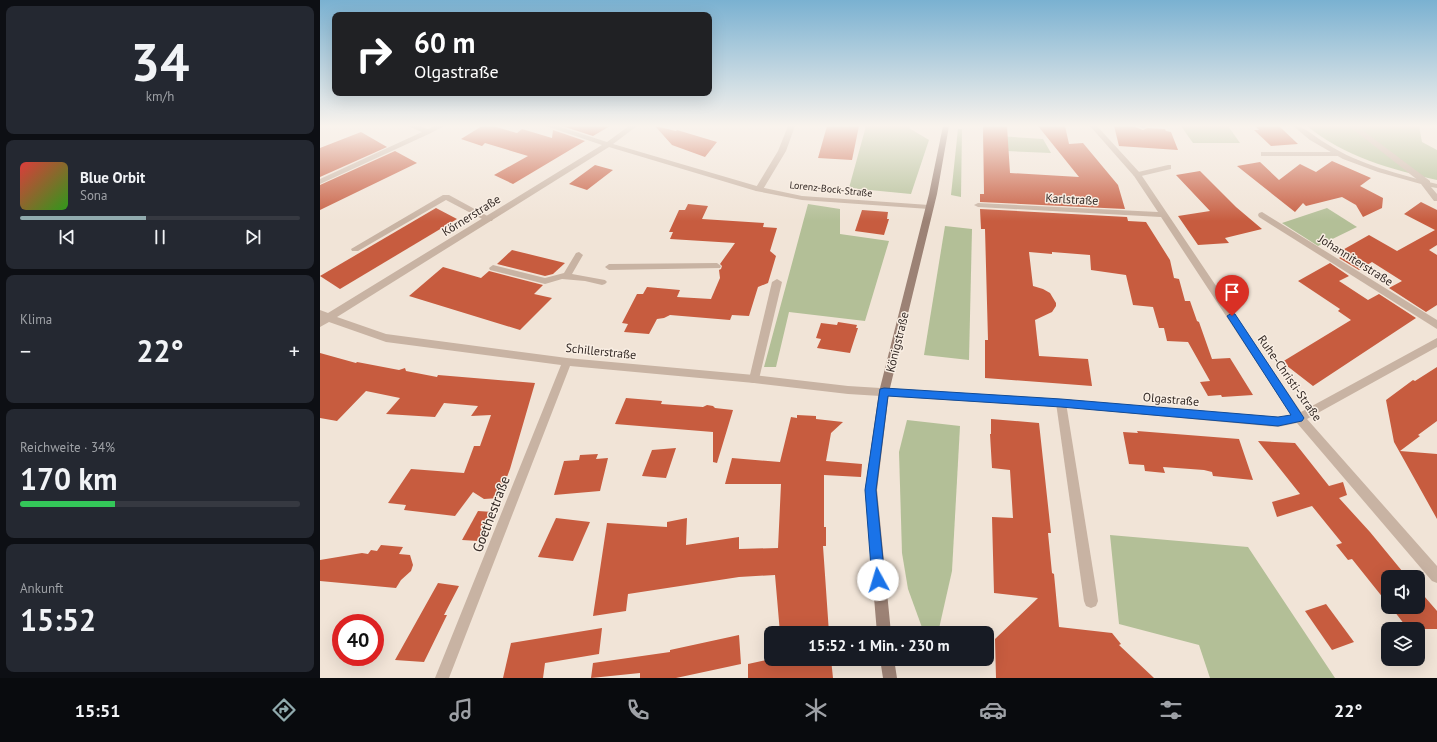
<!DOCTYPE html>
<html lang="de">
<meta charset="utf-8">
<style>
body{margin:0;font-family:"PT Sans",sans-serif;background:#242831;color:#f1f3f6;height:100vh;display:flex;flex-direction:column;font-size:15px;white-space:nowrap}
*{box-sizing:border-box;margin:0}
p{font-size:13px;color:#9ea1a6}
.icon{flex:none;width:22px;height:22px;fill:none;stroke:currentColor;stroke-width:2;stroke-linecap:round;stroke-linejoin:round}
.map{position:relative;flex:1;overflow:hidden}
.side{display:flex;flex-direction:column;gap:6px;padding:6px;background:#0d0f14;width:320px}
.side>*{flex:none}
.guide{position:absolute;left:12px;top:12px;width:380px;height:84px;border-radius:8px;box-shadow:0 4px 16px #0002;background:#202124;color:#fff;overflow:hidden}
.fabs{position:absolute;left:1061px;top:570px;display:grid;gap:8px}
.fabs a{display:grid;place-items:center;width:44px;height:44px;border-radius:8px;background:#171b24;box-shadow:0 4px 16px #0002;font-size:20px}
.speed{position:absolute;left:12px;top:614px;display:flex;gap:8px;font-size:20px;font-weight:700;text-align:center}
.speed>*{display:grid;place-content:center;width:52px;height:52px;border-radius:50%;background:#171b24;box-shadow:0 4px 16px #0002;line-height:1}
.speed .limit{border:6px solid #d22;background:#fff;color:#111}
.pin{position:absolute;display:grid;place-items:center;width:34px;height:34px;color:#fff;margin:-41px -17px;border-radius:50% 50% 50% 0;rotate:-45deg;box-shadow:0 0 4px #0007}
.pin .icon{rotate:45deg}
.me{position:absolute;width:44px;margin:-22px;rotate:354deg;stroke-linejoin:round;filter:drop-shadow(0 0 3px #0008)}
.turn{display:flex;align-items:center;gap:14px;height:84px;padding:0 16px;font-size:18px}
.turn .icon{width:52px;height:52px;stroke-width:2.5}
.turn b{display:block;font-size:28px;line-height:34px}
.big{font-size:30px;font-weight:700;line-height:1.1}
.side .tile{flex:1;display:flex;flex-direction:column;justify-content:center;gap:6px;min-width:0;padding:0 14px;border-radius:8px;background:#242831}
.side .dial{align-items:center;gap:0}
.dial b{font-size:52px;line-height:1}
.song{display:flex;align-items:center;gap:12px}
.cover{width:48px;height:48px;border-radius:6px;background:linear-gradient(135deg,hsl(0 70% 55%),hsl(110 70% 35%))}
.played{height:4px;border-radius:2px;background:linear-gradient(90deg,#91abae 45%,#363941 45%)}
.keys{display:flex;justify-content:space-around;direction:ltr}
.heat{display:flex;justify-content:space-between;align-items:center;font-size:22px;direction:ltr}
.charge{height:6px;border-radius:3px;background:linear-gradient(90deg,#34c759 34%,#363941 0)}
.trip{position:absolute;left:444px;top:626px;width:230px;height:40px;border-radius:8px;background:#171b24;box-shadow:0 4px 16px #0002;font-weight:700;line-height:40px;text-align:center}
.menu{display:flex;height:64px;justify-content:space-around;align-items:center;background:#090b0e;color:#9ea1a6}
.menu .icon{width:28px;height:28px}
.menu .current{color:#91abae}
.menu b{font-size:18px;color:#f1f3f6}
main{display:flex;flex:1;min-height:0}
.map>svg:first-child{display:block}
</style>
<main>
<section class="side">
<div class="tile dial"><b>34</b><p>km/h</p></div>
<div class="tile">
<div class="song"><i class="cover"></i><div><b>Blue Orbit</b><p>Sona</p></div></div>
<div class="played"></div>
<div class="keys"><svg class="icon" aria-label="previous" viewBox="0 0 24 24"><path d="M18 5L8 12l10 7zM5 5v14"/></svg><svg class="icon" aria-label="pause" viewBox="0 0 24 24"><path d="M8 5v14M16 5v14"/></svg><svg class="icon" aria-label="next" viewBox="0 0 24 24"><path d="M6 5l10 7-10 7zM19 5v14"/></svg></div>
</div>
<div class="tile"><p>Klima</p>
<div class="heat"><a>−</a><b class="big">22°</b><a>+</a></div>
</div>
<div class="tile"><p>Reichweite · 34%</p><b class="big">170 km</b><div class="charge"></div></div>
<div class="tile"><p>Ankunft</p><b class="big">15:52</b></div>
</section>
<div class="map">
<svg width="1117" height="678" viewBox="0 0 1117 678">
<rect width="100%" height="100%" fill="#f1e4d7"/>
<g fill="#b3bf97">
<polygon points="546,126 590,126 589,128 609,140 591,194 529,188"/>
<polygon points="861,126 908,126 920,143 873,143"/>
<path d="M987,126H1099L1102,142L1117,150V180C1070,169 1025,157 987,126Z"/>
<polygon points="638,129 642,129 641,197 631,195"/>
<polygon points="663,135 723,139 731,153 664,150"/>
<polygon points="488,204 520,209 520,234 569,241 545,321 469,312 456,367 444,367"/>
<polygon points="1007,208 1037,227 998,246 962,223"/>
<polygon points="625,226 652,229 649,360 604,355"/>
<polygon points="587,420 640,426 632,571 618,633 604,633 588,589 582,553 579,452"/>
<polygon points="790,535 928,547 1015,678 890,678 879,645 799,624"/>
</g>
<g fill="#c75c3f">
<polygon points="162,126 173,126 197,133 202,129 232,138 233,130 265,141 193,184 174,175 208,156 165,143 162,146 141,139"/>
<polygon points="242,126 290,126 273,136"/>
<polygon points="335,126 356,131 357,130 397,142 385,157 352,145"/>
<polygon points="507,126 539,126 532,160 498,158"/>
<polygon points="663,126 687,126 690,173 759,177 718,126 745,126 749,144 763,143 798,185 805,209 660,202 660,194 664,194"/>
<polygon points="794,126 813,126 823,130 827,128 845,129 846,131 851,132 858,150 799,146"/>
<polygon points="935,126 959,126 978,144 951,146 934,130 939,130"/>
<polygon points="41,132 67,147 0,177 0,148"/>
<polygon points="75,151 97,163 0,210 0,185"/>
<polygon points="1012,161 1051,178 1040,186 1063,198 1062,208 1043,217 1036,205 1022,197 986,206 983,203 975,212 917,166 940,162 959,180 980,164 996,172"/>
<polygon points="275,165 293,170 267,190 249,184"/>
<polygon points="880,171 916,207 942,229 905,238 909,243 878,245 858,216 890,211 856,175"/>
<polygon points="1101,202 1117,210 1117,245 1109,250 1117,255 1117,305 1106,312 1069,288 1082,281 1052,262 1039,270 1019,258 1024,255 1019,252 1049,235 1077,251 1115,230 1084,214"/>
<polygon points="368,204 388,206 382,219 444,223 443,227 457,228 450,251 456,256 448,283 438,287 429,316 412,315 410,320 350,315 344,318 337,319 329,334 304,332 308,324 302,323 317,294 323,294 327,287 360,290 357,297 391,299 400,278 399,270 401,269 402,266 400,264 415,243 350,239 353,232 349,232 359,210 365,210"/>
<polygon points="116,208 137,219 20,289 0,276"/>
<polygon points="660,209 807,217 808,221 826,222 850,260 854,278 859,279 865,301 870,301 877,321 879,322 892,359 910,358 933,395 902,397 901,395 888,396 880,382 890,381 868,342 847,341 844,328 839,328 833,307 813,305 806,275 771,270 770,255 732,252 732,254 709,252 713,286 723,289 730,293 736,303 736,306 732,312 715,320 719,356 768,359 772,386 665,378 665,340 668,340 665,229 661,229"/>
<polygon points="542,210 568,212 567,219 569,219 564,235 535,231"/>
<polygon points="192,250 245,263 233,274 225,276 177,264"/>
<polygon points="1010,263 1029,276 1019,281 1048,300 1059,294 1096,318 993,386 962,362 1031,320 1018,311 1020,309 978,281"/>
<polygon points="123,267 161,278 169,271 223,285 214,294 232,298 200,330 89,296"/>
<polygon points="518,322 537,325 536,328 538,328 530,353 497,348 501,339 496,338 501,323 517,325"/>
<polygon points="0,353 36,363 37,362 79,370 85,368 86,371 117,377 118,375 215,383 190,469 179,498 164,499 153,492 135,516 84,510 86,505 68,503 91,469 144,473 154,446 160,446 171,415 151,416 158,406 124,403 115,417 66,414 80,398 46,391 17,421 0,418"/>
<polygon points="1117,367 1117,421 1098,435 1100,436 1080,451 1117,454 1117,519 1074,442 1066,400 1093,380 1095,381"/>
<polygon points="306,398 342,401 341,404 383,407 387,405 393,406 395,408 413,410 397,463 393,462 393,432 295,424"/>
<polygon points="477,415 496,416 496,419 523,422 511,433 506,461 542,464 541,477 504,475 504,527 506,527 506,546 503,546 509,633 460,633 455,575 419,577 308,594 306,611 273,616 287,523 347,527 347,522 367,518 366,545 419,537 419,549 458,548 461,484 405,484 412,458 460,462 471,417 477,418"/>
<polygon points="671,419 719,423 731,533 728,533 732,573 734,574 739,627 792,633 801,644 799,645 834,678 676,678 675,639 718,598 674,593 672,517 693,518 690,470 672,468 670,434 671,434"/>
<polygon points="817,431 919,439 933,480 893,476 892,472 884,470 843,467 845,473 825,471 824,465 809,464 803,432 818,433"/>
<polygon points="938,441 975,443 1009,486 1023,482 1027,495 1019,498 1050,532 1087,577 1068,577 1068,604 1032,559 1028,560 1016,545 1022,543 992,506 957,517 952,502 980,494"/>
<polygon points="356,448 346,478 322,476 332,450"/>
<polygon points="278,454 276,459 288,458 280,491 234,495 244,461 259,460 260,455"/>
<polygon points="158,511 173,512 159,541 142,540"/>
<polygon points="236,518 270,522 253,561 218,557"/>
<polygon points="61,545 83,547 79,554 90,555 93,565 91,571 81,580 76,588 0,581 0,560 42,553 48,554 51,550 57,551"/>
<polygon points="118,583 139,586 124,615 127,615 104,662 75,660"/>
<polygon points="1098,589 1117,611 1117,629 1088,629 1071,607 1098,607"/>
<polygon points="1006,604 1034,642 1012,650 985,611"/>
<polygon points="282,628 279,654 225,663 223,678 183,678 191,643"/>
<polygon points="419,635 421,664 356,678 320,678 320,673 271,678 273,663 350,652 350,650"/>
<polygon points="451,659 511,659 513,678 428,678 428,664"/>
</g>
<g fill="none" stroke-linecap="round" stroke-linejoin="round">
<g fill="#c8b3a3" fill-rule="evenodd">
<polygon points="468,126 475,126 466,151 442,191 436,191 435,189 458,151"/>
<polygon points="819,126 826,126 826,127 823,129"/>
<polygon points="1029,126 1037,126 1110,181 1110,185 1104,185"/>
<polygon points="941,152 1017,152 1021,154 1017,156 941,156"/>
<polygon points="848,165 851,165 851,169 817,177 813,175 814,173"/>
<polygon points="123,195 129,195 173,219 172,221 166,221 126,200 38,251 32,251 31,249"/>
<polygon points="259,252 263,255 252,274 285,280 287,282 285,284 282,285 265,281 242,279 225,284 170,270 169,268 173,265 225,278 244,273 256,253"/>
<polygon points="397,263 401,266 400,268 289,270 285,267 289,264"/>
<polygon points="457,279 462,282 439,379 438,382 434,383 430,382 429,379 452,282"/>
<polygon points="741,399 745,400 746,403 778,601 776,606 771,608 766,606 764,601 736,403 737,400"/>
</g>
<g fill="#c8b3a3" fill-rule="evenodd">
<polygon points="88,126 98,126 108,129 115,126 124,126 111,133 0,184 0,179 102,132"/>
<polygon points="226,126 237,126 287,142 309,126 317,126 293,144 440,187 482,196 609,205 613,207 609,209 482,200 436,191 289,147 17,317 66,334 247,358 434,375 528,386 741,399 958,417 971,415 841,217 658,207 654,205 658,203 838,212 814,176 770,126 777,126 820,173 981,412 1117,338 1117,347 987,419 1117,566 1117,583 1112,581 977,423 958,427 741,407 528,394 434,383 250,366 129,678 115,678 241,365 66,342 9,322 0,327 0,310 8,313 282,145"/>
<path d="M973,126C985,126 996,138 1007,144C1040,165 1079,174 1117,184V188L1111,187L1117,194V201H1114L1101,184L1058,172L1023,159L990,140Z"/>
<polygon points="942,212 1117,320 1117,329 939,217 938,215 939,213"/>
</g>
<g fill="#9c8275" fill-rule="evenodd">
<polygon points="623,126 629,126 617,194 569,392 557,490 571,633 557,633 545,490 559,392 609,194"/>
<polygon points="560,659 574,659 577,678 563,678"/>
</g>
</g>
<linearGradient id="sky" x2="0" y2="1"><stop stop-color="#7ab1d1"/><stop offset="0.57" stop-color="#f9f3ed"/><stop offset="1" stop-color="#f9f3ed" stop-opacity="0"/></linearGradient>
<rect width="1117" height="221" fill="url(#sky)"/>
<polygon fill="#1a73e8" stroke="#114b97" points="912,313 915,314 982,415 984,418 982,421 958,426 741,407 568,396 556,490 565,580 563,584 558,586 554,584 552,580 545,490 560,389 564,388 741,399 958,417 971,415 909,319 907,316"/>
<g text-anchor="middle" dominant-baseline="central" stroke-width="3" stroke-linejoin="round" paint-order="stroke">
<g font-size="10" fill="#332925" stroke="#f9eee3">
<text transform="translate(511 189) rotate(6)">Lorenz-Bock-Straße</text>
</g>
<g font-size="12" fill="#332925" stroke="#f9eee3">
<text transform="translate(752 199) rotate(3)">Karlstraße</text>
<text transform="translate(151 215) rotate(-32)">Körnerstraße</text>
<text transform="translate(1036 260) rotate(32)">Johanniterstraße</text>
<text transform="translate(577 342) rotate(-76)">Königstraße</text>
<text transform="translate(281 351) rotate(6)">Schillerstraße</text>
<text transform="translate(970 378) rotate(55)">Ruhe-Christi-Straße</text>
<text transform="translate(851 399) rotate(5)">Olgastraße</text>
</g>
<g font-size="14" fill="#332925" stroke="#f9eee3">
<text transform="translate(171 514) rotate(-69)">Goethestraße</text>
</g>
</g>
</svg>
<div class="fabs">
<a><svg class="icon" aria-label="sound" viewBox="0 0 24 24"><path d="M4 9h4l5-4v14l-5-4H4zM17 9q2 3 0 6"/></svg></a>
<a><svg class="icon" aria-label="layers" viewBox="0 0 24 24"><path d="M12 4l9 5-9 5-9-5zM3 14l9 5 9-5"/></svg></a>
</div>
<div class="speed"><div class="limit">40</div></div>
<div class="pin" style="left:912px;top:316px;background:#d93025"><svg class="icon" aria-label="arrive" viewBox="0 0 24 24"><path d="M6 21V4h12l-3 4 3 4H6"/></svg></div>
<svg class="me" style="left:558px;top:580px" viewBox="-20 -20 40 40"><circle r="19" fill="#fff"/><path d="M0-13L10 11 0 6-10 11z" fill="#1a73e8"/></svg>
<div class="trip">15:52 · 1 Min. · 230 m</div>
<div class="guide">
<div class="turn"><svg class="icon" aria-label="right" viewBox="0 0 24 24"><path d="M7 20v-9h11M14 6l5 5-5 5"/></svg><div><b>60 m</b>Olgastraße</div></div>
</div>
</div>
</main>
<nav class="menu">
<b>15:51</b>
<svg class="icon current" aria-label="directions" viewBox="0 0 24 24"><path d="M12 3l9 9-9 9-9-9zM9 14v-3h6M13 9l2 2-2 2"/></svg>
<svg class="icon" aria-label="music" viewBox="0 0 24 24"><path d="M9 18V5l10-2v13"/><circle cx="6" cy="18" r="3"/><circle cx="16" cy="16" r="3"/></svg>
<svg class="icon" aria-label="phone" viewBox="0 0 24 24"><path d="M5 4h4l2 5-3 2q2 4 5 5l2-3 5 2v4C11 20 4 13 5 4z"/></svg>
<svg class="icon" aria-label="climate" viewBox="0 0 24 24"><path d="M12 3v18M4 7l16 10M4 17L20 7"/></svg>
<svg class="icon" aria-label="car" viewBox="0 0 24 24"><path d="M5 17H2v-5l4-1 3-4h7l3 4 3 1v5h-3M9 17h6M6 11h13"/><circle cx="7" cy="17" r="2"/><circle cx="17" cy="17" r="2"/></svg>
<svg class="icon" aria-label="filters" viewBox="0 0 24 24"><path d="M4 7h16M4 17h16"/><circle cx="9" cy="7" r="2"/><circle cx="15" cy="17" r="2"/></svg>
<b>22°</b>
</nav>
